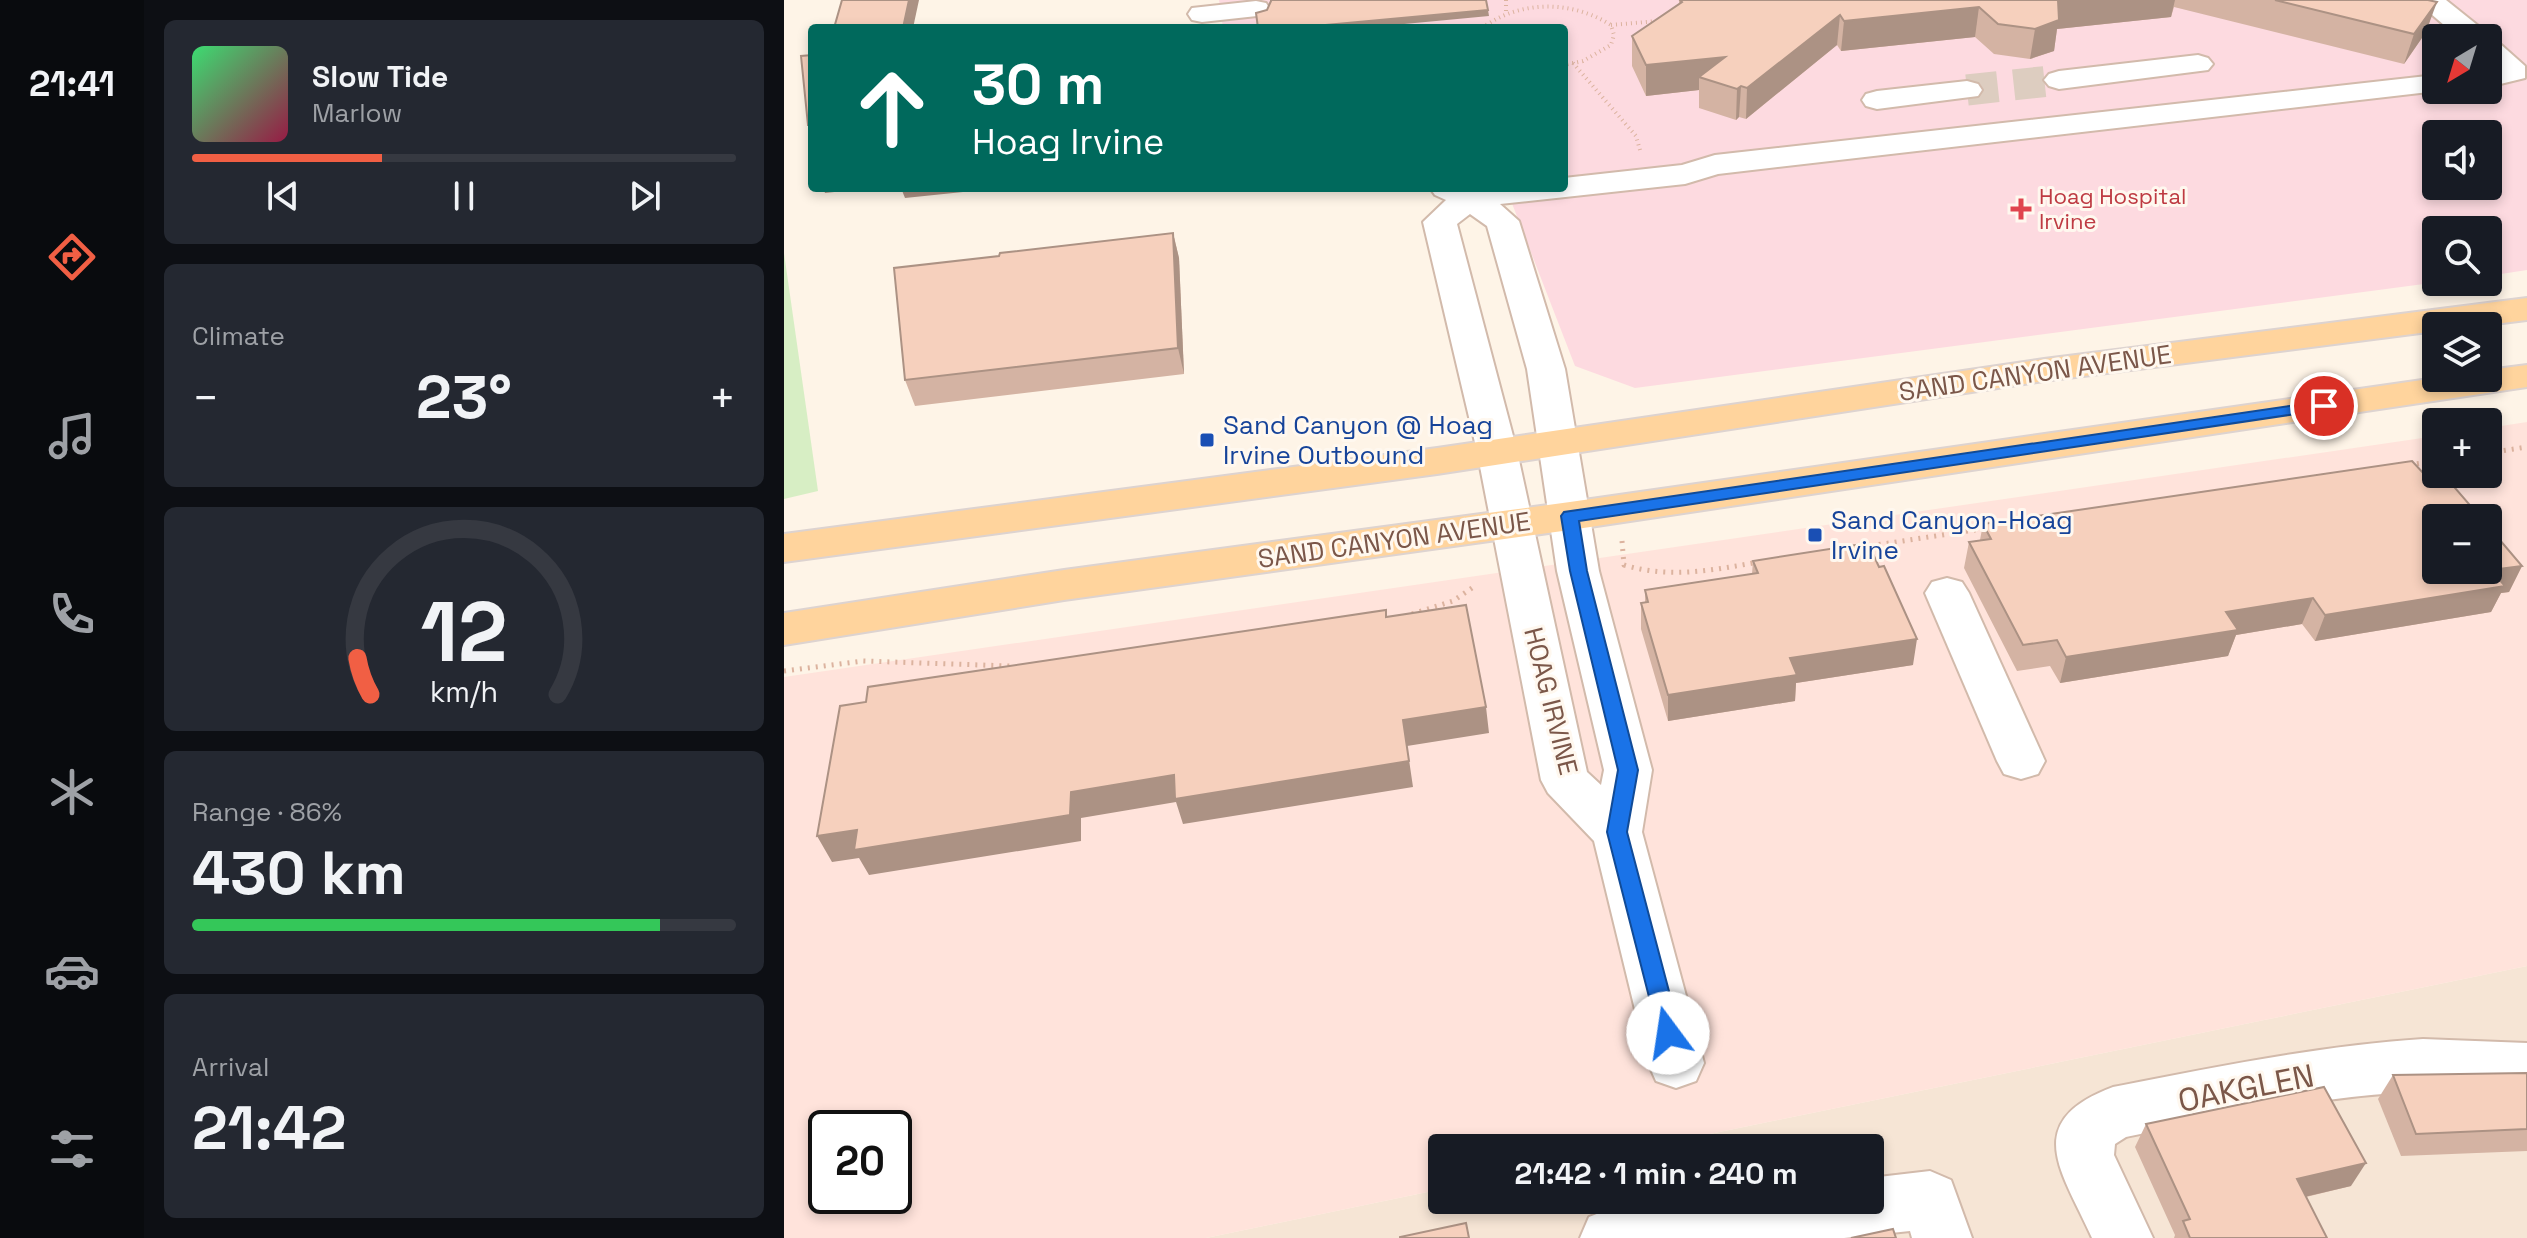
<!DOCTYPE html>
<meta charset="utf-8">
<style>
body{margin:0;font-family:"Space Grotesk",sans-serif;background:#242831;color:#f1f3f6;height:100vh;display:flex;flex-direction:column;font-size:30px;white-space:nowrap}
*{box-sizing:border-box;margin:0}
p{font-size:26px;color:#9ea1a6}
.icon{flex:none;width:44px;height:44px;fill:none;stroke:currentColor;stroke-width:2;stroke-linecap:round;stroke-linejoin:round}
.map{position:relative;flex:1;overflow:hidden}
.drawer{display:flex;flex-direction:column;gap:20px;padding:20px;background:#0d0f14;width:640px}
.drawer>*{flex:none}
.banner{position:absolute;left:24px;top:24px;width:760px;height:168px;border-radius:8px;box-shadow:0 4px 12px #0003;background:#00695c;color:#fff;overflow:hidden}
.needle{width:52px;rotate:218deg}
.controls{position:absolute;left:1638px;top:24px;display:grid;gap:16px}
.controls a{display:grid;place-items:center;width:80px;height:80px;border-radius:8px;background:#171b24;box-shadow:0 4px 12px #0003;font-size:40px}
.speed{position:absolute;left:24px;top:1110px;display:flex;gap:16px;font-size:40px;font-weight:700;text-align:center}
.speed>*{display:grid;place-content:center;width:104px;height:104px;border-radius:50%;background:#171b24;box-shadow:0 4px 12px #0003;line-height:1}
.speed .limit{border:4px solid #111;border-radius:12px;background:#fff;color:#111}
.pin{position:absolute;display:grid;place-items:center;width:68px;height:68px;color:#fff;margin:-34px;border:4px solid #fff;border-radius:50%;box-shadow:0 2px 8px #0007}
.me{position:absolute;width:88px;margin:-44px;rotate:346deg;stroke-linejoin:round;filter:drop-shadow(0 0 6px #0008)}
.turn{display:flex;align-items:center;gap:28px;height:168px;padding:0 32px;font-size:36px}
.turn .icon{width:104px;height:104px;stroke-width:2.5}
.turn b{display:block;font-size:56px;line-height:68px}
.big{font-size:60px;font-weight:600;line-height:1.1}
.drawer .card{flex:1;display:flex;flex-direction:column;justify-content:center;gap:12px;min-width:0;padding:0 28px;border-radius:12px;background:#242831}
.drawer .dial{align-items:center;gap:0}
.dial svg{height:208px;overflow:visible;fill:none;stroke:#363941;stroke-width:7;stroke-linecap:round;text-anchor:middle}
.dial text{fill:#f1f3f6;stroke:none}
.song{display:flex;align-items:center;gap:24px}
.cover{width:96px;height:96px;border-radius:12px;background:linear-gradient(135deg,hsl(140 70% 55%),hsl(340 70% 35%))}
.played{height:8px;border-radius:4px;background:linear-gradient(90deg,#f15f44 35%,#363941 35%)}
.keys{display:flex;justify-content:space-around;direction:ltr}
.heat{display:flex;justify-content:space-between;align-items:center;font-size:44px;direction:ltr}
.charge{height:12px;border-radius:6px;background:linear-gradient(90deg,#34c759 86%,#363941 0)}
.trip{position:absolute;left:644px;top:1134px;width:456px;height:80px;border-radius:8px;background:#171b24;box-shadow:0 4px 12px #0003;font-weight:600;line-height:80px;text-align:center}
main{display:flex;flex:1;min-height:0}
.dock{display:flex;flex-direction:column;width:144px;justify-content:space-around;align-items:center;background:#090b0e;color:#9ea1a6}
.dock .icon{width:56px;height:56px}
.dock .current{color:#f15f44}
.dock b{font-size:36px;color:#f1f3f6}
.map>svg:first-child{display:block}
</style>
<main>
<nav class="dock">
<b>21:41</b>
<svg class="icon current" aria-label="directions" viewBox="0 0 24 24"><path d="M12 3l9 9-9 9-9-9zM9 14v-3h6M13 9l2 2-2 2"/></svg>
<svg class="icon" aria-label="music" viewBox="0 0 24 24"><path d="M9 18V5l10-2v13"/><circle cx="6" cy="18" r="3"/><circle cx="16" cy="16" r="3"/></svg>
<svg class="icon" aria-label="phone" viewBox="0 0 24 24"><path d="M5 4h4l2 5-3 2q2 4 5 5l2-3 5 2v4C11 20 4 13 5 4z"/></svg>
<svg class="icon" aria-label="climate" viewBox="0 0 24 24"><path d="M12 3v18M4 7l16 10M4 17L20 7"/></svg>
<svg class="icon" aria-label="car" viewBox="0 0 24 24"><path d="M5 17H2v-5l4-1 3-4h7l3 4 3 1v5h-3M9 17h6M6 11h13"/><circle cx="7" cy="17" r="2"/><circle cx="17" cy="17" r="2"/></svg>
<svg class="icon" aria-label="filters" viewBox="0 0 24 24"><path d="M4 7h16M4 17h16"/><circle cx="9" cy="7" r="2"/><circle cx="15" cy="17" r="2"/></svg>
</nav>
<section class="drawer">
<div class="card">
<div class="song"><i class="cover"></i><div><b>Slow Tide</b><p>Marlow</p></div></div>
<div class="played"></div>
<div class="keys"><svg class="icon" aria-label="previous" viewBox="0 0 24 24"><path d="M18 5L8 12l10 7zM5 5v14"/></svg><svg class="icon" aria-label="pause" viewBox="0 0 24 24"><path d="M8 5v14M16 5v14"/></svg><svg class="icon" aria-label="next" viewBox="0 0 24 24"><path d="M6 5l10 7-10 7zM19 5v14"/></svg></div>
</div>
<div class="card"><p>Climate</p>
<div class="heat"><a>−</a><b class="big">23°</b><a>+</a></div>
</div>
<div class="card dial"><svg viewBox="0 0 100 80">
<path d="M14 69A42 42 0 1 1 86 69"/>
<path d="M14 69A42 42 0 0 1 9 55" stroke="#f15f44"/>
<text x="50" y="56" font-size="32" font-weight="700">12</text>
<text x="50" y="72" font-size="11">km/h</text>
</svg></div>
<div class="card"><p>Range · 86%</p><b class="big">430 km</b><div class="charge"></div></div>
<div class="card"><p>Arrival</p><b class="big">21:42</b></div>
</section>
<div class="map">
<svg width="1743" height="1238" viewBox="0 0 1743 1238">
<rect width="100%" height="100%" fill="#fef4e7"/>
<polygon fill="#f6e5d5" points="1743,966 1743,1238 422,1238 658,1189 658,1200 1086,1200 1086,1148 858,1148"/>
<path fill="#ffe3db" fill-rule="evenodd" d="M1743,422V966L858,1148H658V1189L422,1238H0V677L1652,436V474H1704V428ZM1652,518H1704V570H1652ZM42,1128H110V1196H42Z"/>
<path fill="#fddae0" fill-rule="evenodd" d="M435,0H1743V270L1704,276V230H1652V282H1655L851,388L791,366L722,188H780V28H439ZM1652,38H1704V90H1652ZM1652,134H1704V186H1652Z"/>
<polygon fill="#d7eec4" points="0,253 34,491 0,499"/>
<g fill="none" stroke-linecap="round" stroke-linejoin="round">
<polyline stroke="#ddcdc0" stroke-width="31" stroke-dasharray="31 16" stroke-linecap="butt" points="1183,90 1275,80"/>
<defs>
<g id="minor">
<polygon points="1631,0 1662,0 1702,32 1705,40 1714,42 1741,66 1741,78 1704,87 1704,69 1709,68 1704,63 1704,38 1675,38"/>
<polygon points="472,1 482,3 486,9 482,15 418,22 408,20 404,14 408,8"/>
<polygon points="1414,55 1424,58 1429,64 1424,70 1275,89 1265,86 1260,80 1265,74 1275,71"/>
<path d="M1652,75V90H1662L934,174L901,184L716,204L735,221L781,369L815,571L868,770L858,832L920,1063L912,1081L892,1088L872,1081L864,1063L810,841L764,793L757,780L693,451L639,222L662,200L651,195L646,188H780V178L898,165L931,155ZM686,214L703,226L743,369L773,571L820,770L817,785L803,772L733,451L673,224Z"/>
<polygon points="1183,81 1194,84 1198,90 1194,96 1093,109 1082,106 1078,100 1082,94 1093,91"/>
<polygon points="1163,578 1178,582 1185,593 1261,761 1254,774 1237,779 1220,774 1213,761 1141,593 1148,582"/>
<path d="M1639,1039L1743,1043V1093C1604,1082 1477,1109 1342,1137L1331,1144L1330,1155L1369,1238H1308C1278,1171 1236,1122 1329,1087C1432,1067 1534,1046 1639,1039Z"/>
<polygon points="1146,1171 1167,1180 1188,1238 1128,1238 1126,1231 1060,1238 796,1238 805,1217 838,1204 873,1200 1086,1200 1086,1178"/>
</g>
<g id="major">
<polygon points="1743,298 1743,320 1694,326 1652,326 1652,331 1260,381 653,474 0,562 0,534 653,448 1260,359"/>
<polygon points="1743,365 1743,387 786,530 280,600 0,645 0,613 280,570 786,502 1652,378 1704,378 1704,370"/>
</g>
</defs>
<use href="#minor" stroke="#d2baab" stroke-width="4"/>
<use href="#major" stroke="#ddd3d0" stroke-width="4"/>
<g stroke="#dcb39f" stroke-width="4" stroke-dasharray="1 4" stroke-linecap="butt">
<polyline points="722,0 722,12"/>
<polyline points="827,25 874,21"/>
<path d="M698,28C736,0 787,0 827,25L830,35L827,45L799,61L780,65"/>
<polyline points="789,63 852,136 856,150"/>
</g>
<g stroke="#dcb39f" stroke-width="5" stroke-dasharray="2 6" stroke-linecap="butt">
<polyline points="1704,453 1743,447"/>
<polyline points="1625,465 1652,461"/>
<path d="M838,541L840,565C886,579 929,570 975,562"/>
<polyline points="1079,547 1204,528"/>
<polyline points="628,614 669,601 691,586"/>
<polyline points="0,671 79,661 226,666"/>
</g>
<use href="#minor" fill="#fff" fill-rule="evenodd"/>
<use href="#major" fill="#ffd49d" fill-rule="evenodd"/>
</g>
<g fill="#d4b3a3">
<polygon points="895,0 1644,0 1642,32 1620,64 1390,7 1387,17 1273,29 1270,51 1246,59 1210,54 1191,37 1057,51 1053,45 962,119 955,117 952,120 915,108 915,90 862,96 848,66 848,36 895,4"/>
<polygon points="389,233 395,258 400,374 131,406 121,380"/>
<polygon points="1640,474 1738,566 1725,592 1717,593 1707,612 1531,641 1518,624 1452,635 1444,656 1276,683 1266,666 1233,671 1180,568 1185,542 1196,540 1199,524"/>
<polygon points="969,561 1129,665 1012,683 1011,701 884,721 857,629 857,603 861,602 861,590 968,574"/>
<polygon points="1743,1073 1743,1151 1617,1156 1594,1099 1609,1075"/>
<polygon points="1362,1124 1567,1186 1522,1197 1543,1238 1390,1238 1391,1235 1351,1147"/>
</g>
<g fill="#ac9284">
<polygon points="125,0 135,0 129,28 119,28"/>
<polygon points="1274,0 1391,0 1387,17 1273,29 1270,51 1246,59 1251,29"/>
<polygon points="1653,2 1642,32 1620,64 1630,34"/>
<polygon points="1195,7 1191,37 1057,51 1060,21"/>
<polygon points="704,10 705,16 578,28 509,28"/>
<polygon points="1056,15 1053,45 962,119 963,88"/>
<polygon points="941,57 915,77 915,90 862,96 862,65"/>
<polygon points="957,86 955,117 952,120 953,89"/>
<polygon points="24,125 28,125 28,136"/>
<polygon points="39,188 88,188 41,193"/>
<polygon points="117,188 179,188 179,192 121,198"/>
<polygon points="389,233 395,258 400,374 394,348"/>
<polygon points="1738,566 1725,592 1717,593 1707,612 1531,641 1541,615 1707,570"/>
<polygon points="1529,598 1518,624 1452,635 1444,656 1276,683 1282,657 1442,612"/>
<polygon points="1133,639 1129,665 1012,683 1011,701 884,721 884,695 1006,658"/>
<polygon points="702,707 705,733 623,746 629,787 399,824 392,802 297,818 297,841 85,875 75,858 48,862 33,836 287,792 619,720"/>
<polygon points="1582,1163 1567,1186 1499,1202 1513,1179"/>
</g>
<g fill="#f6d0bd" stroke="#ac9284" stroke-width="2">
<polygon points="58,0 125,0 119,28 50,28"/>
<polygon points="487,0 702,0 704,10 509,28 474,28 472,13 483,10 487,1"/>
<polygon points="896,0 1274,0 1275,20 1251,29 1214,24 1195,7 1060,21 1056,15 963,88 957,86 953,89 915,77 941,57 862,65 848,36 898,2"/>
<polygon points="1491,0 1644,0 1653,2 1630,34"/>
<polygon points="28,55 28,125 24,125 17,56"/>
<polygon points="389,233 394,348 121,380 110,268 215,256 216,253"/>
<polygon points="1628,461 1640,474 1652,472 1652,474 1659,474 1697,518 1652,518 1652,570 1704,570 1704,526 1738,566 1707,570 1721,586 1541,615 1529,598 1442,612 1454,630 1282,657 1273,640 1239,645 1185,542 1207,539 1199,524"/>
<polygon points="1084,543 1095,567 1100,566 1133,639 1006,658 1013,675 884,695 857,603 864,602 861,590 974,573 969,561"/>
<polygon points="682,605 702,707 619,720 625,761 391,799 390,775 287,792 286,815 70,850 73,830 33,836 56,706 82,702 84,687 602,610 602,617"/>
<polygon points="1743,1073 1743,1129 1632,1134 1609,1075"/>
<polygon points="1540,1087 1582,1163 1513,1179 1543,1238 1406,1238 1399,1221 1406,1219 1362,1124"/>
<polygon points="682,1223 685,1238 616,1238 616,1237"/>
<polygon points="1109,1229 1112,1238 1067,1238"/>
</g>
<polygon fill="#1a73e8" stroke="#114b97" stroke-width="2" points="1540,401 1548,406 1545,409 795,521 803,571 854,770 843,832 896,1033 892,1040 884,1043 876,1040 823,832 834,770 786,571 777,516 780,512"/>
<path fill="#e0444e" stroke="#fff8ef" stroke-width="3" d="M1233 197h8v8h8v8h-8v8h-8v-8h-8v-8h8z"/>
<g fill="#1a4fb4" stroke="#fff8ef" stroke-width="3">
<rect x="415" y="432" width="16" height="16" rx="4"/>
<rect x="1023" y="527" width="16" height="16" rx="4"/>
</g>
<g text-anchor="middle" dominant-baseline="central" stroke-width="6" stroke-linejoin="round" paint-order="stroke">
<g font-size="22" fill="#be3a42" stroke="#fff8ef" text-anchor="start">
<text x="1255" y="196">Hoag Hospital<tspan x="1255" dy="25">Irvine</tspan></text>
</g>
<g font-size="26" fill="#7b5749" stroke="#fff8ef">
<text transform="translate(1251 373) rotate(-8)">SAND CANYON AVENUE</text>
<text transform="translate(610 540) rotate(-8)">SAND CANYON AVENUE</text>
<text transform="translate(767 701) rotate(76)">HOAG IRVINE</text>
</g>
<g font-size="26" fill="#164399" stroke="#fff8ef" text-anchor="start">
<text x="439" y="425">Sand Canyon @ Hoag<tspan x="439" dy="30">Irvine Outbound</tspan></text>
<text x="1047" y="520">Sand Canyon-Hoag<tspan x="1047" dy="30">Irvine</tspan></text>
</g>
<g font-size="32" fill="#7b5749" stroke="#fff8ef">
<text transform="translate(1462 1088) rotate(-11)">OAKGLEN</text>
</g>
</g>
</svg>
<div class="controls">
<a><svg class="needle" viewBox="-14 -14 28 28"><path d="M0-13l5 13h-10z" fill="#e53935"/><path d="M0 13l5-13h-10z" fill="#9ea1a6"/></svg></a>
<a><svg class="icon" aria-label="sound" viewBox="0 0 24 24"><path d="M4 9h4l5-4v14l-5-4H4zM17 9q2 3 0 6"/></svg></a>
<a><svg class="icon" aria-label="search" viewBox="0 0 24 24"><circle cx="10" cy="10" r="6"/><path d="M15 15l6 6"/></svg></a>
<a><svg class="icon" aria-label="layers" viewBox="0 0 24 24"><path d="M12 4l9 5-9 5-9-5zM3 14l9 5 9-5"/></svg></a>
<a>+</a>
<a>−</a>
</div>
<div class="speed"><div class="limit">20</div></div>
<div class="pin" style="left:1540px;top:406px;background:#d93025"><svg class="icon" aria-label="arrive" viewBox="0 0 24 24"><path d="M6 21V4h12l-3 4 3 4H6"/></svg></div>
<svg class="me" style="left:884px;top:1033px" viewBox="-20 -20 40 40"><circle r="19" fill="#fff"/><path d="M0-13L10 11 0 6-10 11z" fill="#1a73e8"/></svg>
<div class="trip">21:42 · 1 min · 240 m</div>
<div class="banner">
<div class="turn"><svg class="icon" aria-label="ahead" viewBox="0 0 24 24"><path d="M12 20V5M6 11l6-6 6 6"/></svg><div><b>30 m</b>Hoag Irvine</div></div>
</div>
</div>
</main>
